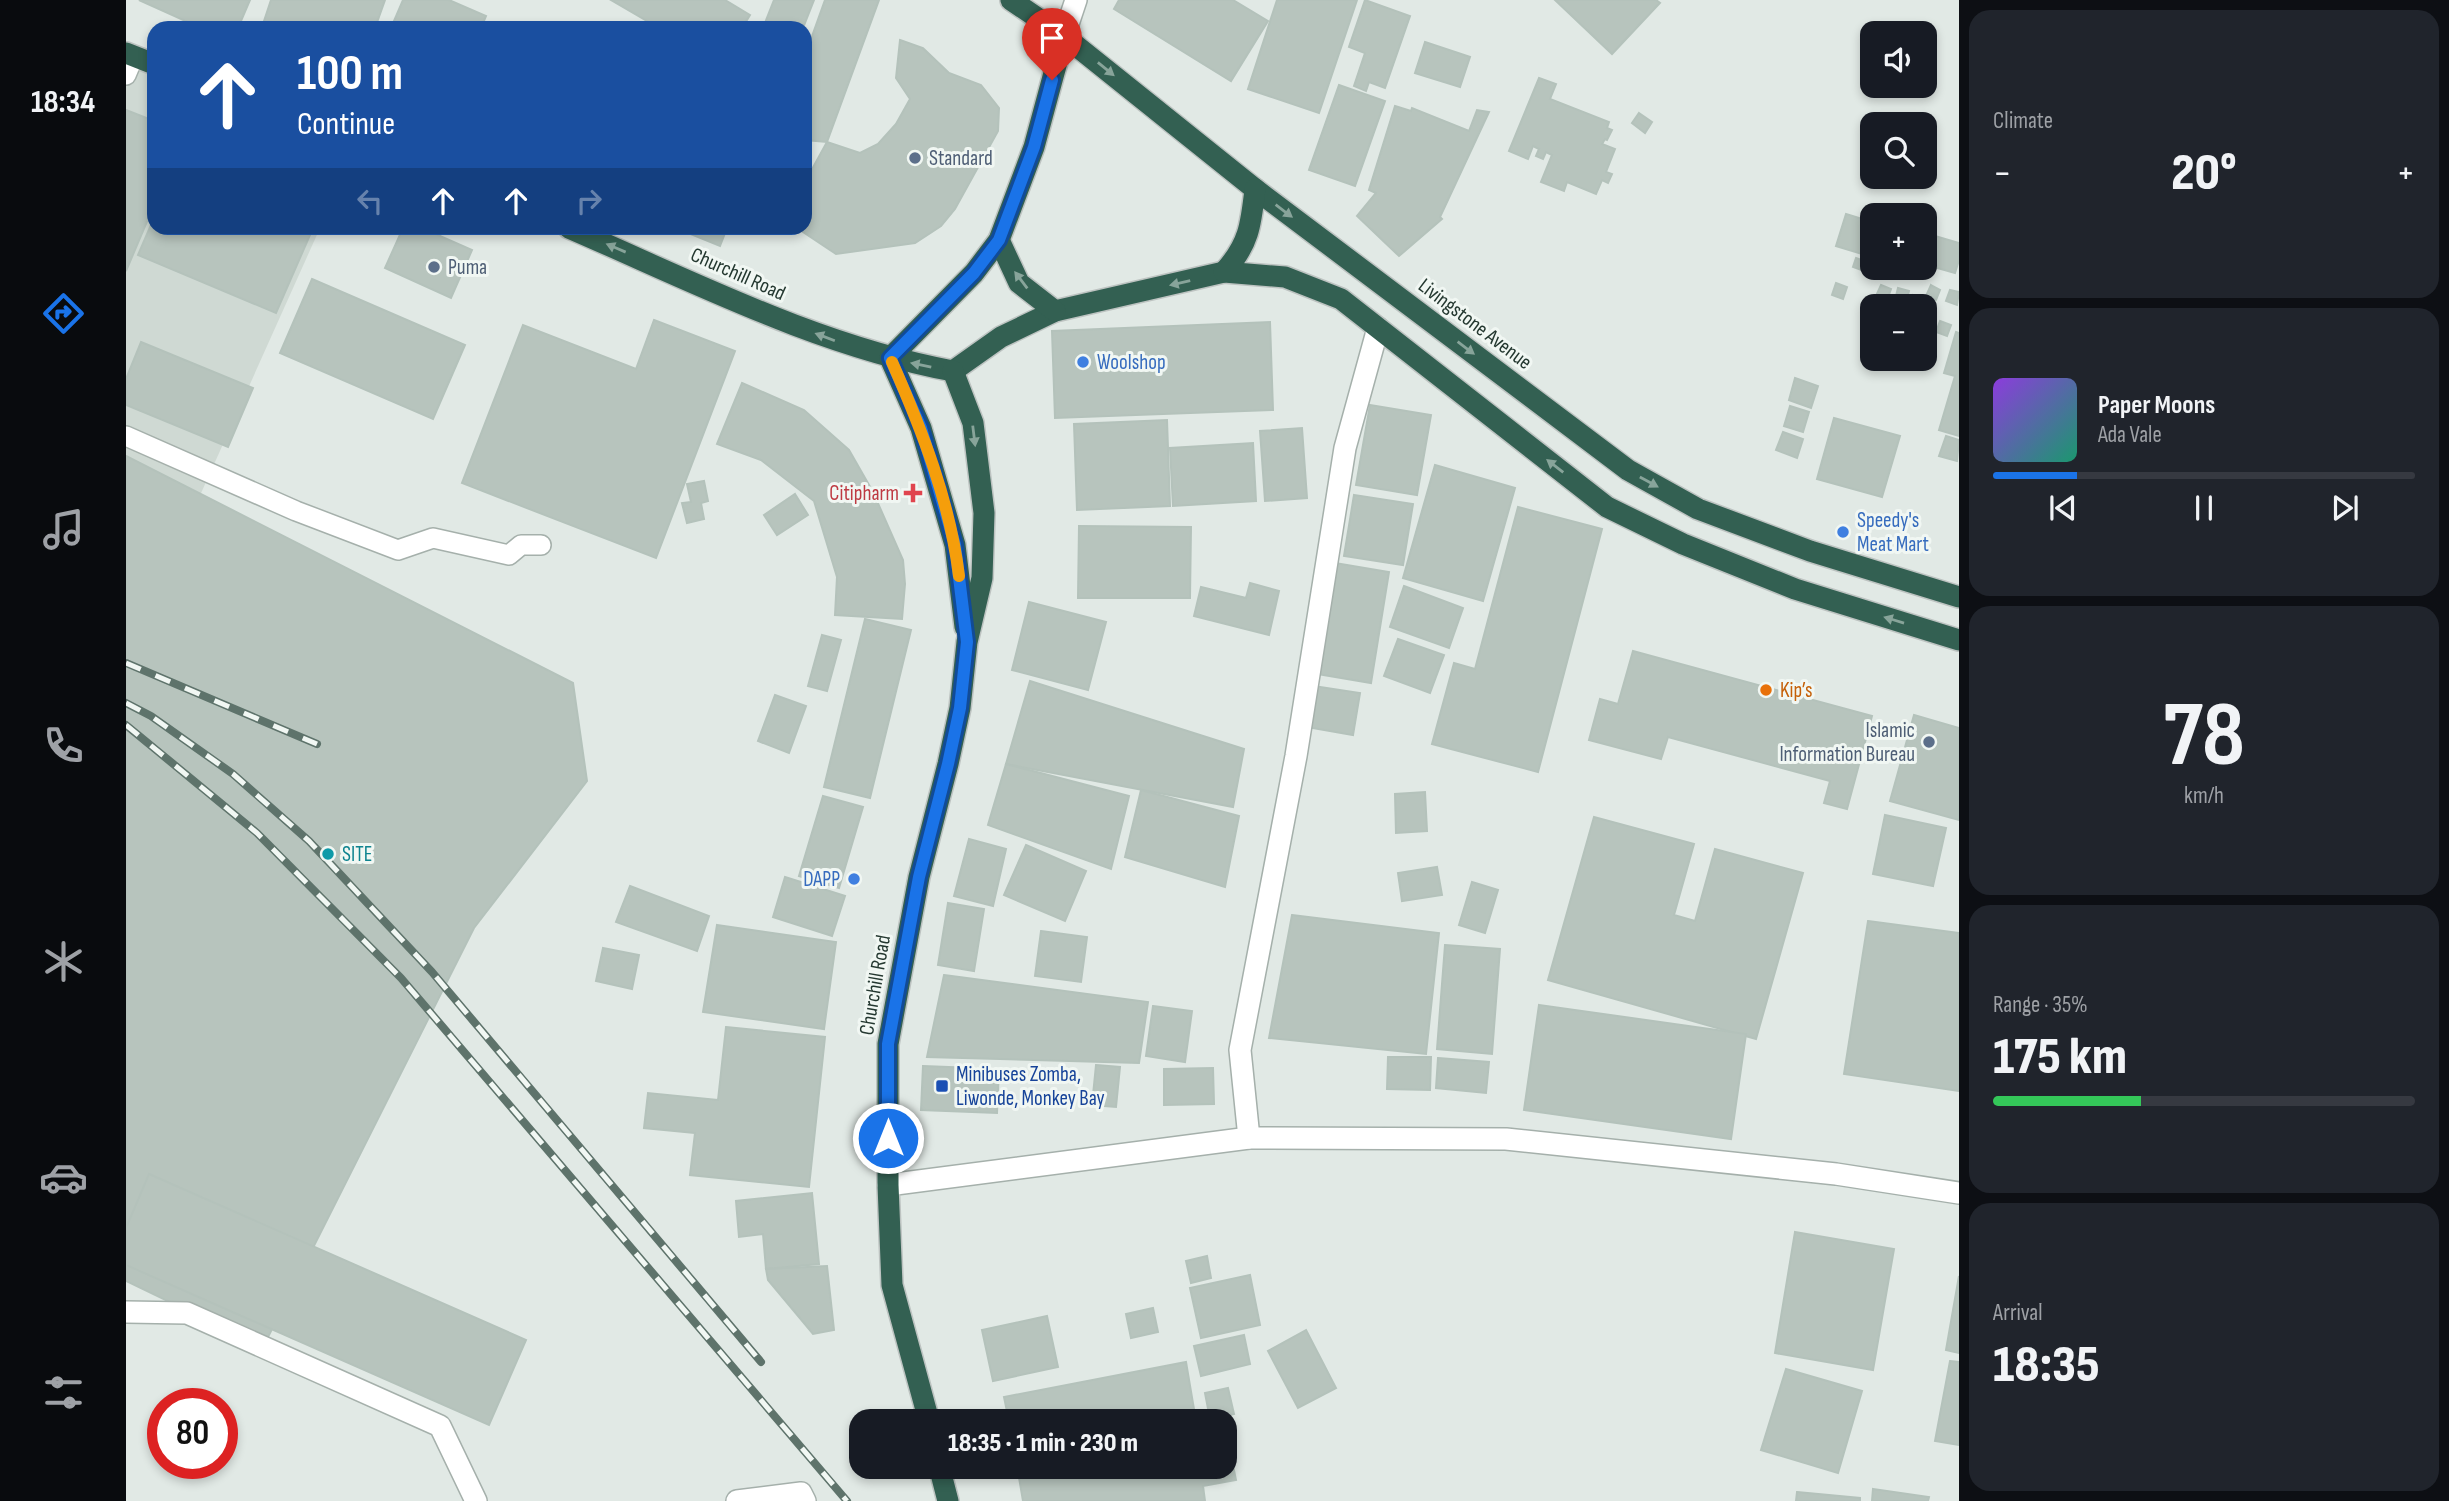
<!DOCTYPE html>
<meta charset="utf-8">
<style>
body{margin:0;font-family:"Sofia Sans Condensed",sans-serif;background:#20242c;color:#f1f3f6;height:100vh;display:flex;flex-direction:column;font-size:26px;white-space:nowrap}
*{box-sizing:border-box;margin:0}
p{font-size:23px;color:#9ea1a6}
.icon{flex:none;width:38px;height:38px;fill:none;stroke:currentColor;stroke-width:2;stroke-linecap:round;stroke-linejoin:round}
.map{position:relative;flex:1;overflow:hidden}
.panel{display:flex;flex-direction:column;gap:10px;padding:10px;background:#0d0f14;width:490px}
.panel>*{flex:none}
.hud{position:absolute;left:21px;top:21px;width:665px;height:214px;border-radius:21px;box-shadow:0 4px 10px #0003;background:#1a4fa0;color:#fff;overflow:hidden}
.tools{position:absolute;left:1734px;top:21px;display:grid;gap:14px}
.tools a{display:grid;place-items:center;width:77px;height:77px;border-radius:14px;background:#171b24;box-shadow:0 4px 10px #0003;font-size:35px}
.speed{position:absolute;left:21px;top:1388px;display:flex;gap:14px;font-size:35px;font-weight:700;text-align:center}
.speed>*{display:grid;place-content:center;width:91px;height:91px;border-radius:50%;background:#171b24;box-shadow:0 4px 10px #0003;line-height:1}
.speed .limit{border:10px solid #d22;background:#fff;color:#111}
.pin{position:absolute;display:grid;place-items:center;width:60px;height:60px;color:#fff;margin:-72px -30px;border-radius:50% 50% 50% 0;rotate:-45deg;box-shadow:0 0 7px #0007}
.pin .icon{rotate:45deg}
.me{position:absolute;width:77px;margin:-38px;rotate:0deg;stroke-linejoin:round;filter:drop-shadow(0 0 5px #0008)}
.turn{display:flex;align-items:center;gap:24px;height:147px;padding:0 35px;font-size:32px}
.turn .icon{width:91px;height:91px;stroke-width:2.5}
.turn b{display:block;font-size:49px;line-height:60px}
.lanes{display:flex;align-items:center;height:66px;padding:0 35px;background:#0003;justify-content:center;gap:35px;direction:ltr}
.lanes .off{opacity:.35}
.big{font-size:52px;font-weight:800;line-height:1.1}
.panel .widget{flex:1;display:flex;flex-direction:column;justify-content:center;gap:10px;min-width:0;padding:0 24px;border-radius:21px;background:#20242c}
.panel .dial{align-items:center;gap:0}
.dial b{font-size:91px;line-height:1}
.song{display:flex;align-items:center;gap:21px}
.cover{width:84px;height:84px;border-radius:10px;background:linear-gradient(135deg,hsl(270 70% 55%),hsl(160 70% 35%))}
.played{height:7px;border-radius:4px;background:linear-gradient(90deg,#1a73e8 20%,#363941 20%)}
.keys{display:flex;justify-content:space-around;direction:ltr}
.heat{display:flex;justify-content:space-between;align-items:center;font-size:38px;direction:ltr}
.charge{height:10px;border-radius:5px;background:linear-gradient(90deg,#34c759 35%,#363941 0)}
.trip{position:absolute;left:723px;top:1409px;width:388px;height:70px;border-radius:21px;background:#171b24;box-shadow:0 4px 10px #0003;font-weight:800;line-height:70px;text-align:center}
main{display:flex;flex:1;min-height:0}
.tab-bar{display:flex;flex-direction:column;width:126px;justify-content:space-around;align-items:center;background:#090b0e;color:#9ea1a6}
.tab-bar .icon{width:49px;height:49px}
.tab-bar .selected{color:#1a73e8}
.tab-bar b{font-size:32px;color:#f1f3f6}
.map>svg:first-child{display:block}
</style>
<main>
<nav class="tab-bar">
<b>18:34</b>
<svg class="icon selected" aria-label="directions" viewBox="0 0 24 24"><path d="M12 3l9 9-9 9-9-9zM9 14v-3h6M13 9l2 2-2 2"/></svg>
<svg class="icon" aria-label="music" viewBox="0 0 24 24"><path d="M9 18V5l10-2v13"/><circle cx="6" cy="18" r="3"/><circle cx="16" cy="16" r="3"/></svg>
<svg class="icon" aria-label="phone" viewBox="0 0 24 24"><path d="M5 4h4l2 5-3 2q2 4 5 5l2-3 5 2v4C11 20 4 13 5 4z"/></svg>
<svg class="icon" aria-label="climate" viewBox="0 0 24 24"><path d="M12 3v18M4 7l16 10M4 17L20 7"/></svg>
<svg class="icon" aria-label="car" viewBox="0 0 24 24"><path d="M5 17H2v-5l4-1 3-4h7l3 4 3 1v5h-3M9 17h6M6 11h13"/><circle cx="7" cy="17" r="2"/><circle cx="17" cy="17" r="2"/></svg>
<svg class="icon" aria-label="filters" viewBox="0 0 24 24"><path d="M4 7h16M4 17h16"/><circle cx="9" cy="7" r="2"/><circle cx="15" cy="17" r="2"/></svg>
</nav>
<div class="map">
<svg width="1833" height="1501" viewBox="0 0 1833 1501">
<rect width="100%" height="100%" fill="#e1e9e5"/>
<polygon fill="#cfd9d3" points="0,59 28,70 28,228 194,228 54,540 0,517"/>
<g fill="#b7c4bd" stroke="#b4c2bb" stroke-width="2">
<polygon points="13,0 124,0 112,28 75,28"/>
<polygon points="145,0 259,0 249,28 149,28 137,24"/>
<polygon points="277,0 323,0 360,16 355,28 265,28"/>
<polygon points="485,0 599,0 624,15 616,28 533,28"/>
<polygon points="648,0 688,0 677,28 637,28"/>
<polygon points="699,0 753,0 701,142 679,140 679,56"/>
<polygon points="993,0 1107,0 1142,21 1105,81 988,9"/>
<polygon points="1151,0 1231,0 1193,113 1122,89"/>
<polygon points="1239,0 1284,16 1259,88 1243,82 1240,91 1228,86 1239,53 1223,47"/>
<polygon points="1429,0 1530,0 1534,3 1486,54"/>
<polygon points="774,40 797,48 823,73 855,85 873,108 872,131 829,209 815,226 789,243 710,254 671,228 679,228 679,182 701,142 734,153 752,144 770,124 784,99 770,78"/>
<polygon points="1299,42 1344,57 1334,87 1289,73"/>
<polygon points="1413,78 1430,84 1424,99 1483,122 1481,128 1486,130 1481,140 1479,139 1476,144 1489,149 1480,172 1486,174 1482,183 1476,180 1470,194 1441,182 1438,191 1415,182 1426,155 1420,152 1417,159 1410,156 1413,149 1407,146 1402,159 1383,151"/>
<polygon points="1213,85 1259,101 1229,186 1183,170"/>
<polygon points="1269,106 1285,111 1286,108 1343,131 1351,110 1363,112 1314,217 1316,219 1273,256 1231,216 1250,193 1243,190"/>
<polygon points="0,110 28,121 28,205 0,271"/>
<polygon points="1513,113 1526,122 1519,133 1506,123"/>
<polygon points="1720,214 1746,222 1746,257 1710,246"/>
<polygon points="28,218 28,228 187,228 150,313 12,255"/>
<polygon points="277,228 296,228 346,250 325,298 259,268"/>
<polygon points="564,228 601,228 594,246 562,233"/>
<polygon points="1809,236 1833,243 1833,260 1829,273 1801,265"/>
<polygon points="1730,258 1741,262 1738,271 1727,267"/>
<polygon points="186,279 339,345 307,419 154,353"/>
<polygon points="1710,283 1721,287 1717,299 1706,295"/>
<polygon points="1755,285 1765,289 1761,300 1750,296"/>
<polygon points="1805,285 1814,290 1810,300 1800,296"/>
<polygon points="1772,288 1783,291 1781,299 1770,296"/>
<polygon points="1824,290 1833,292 1831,305 1820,301"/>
<polygon points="1787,295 1795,297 1792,306 1784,306"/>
<polygon points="528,320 609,351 530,558 336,483 397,325 510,369"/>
<polygon points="1814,321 1825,325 1821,336 1810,332"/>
<polygon points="1144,322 1147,410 929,418 926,331"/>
<polygon points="1830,332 1833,333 1833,436 1813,430 1829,376 1818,373"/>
<polygon points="15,342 127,388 102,447 0,405 0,379"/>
<polygon points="1669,378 1692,386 1685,408 1663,400"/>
<polygon points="616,383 678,410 723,450 747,492 777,560 779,584 776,619 709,615 711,577 688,501 635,460 591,444"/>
<polygon points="1244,405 1305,415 1291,495 1230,485"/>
<polygon points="1664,406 1683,412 1677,432 1658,426"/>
<polygon points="1708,418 1774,436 1756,497 1691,479"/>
<polygon points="1041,420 1044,506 951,510 948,424"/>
<polygon points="1176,428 1181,498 1139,501 1134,431"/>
<polygon points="1657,432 1677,439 1671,458 1650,450"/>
<polygon points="1820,436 1833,440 1831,461 1813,456"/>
<polygon points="1127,443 1130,501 1047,506 1044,448"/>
<polygon points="0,456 447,683 461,781 348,928 137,1347 0,1281"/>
<polygon points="1309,465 1389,488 1357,601 1277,578"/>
<polygon points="578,481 582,501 575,503 578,519 561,523 556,503 565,502 561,484"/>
<polygon points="669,494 682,515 651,535 638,515"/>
<polygon points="1228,495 1287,504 1277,565 1218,556"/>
<polygon points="1392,507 1476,529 1412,772 1306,744 1328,663 1349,669"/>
<polygon points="953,526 1065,527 1064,598 952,598"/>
<polygon points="1209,563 1263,572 1245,683 1191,674"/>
<polygon points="1124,583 1153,591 1143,635 1068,616 1075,587 1120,598"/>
<polygon points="1278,586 1337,608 1323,648 1264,627"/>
<polygon points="903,602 980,622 962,690 886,670"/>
<polygon points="739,619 785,630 744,798 698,787"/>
<polygon points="696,635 715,640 701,691 682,686"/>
<polygon points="1272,639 1318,655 1304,693 1258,676"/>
<polygon points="1507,651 1746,716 1721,809 1698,803 1704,781 1542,737 1535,759 1463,740 1474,699 1492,704"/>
<polygon points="904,681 1118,749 1107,807 880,764"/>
<polygon points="1181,685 1234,693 1227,735 1175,726"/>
<polygon points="649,695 680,706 663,753 632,741"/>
<polygon points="1788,715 1833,728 1833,820 1764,801"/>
<polygon points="880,764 1003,796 985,869 862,825"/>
<polygon points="1015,790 1113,816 1099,887 999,857"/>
<polygon points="1299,792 1301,831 1270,833 1269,794"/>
<polygon points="697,796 737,807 713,888 673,876"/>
<polygon points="1759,815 1820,828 1807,886 1747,874"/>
<polygon points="1468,817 1568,844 1548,915 1569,921 1589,849 1677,873 1630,1039 1422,980"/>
<polygon points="843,839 880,849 867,906 828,896"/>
<polygon points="900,845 960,871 939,921 878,895"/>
<polygon points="1311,867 1316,895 1276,901 1272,873"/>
<polygon points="659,877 719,896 706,936 647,917"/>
<polygon points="1346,882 1372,890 1359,933 1333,925"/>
<polygon points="504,886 583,916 571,951 490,922"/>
<polygon points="822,903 858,909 848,971 812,965"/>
<polygon points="1166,915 1313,933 1300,1054 1143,1038"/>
<polygon points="1742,921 1833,933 1833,1091 1718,1074"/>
<polygon points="591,925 710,942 698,1029 577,1012"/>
<polygon points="915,931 961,937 955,982 909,976"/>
<polygon points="1319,945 1374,949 1366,1054 1311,1049"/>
<polygon points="477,948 513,955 506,989 470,981"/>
<polygon points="818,975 1022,1002 1013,1063 801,1057"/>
<polygon points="1413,1005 1620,1034 1605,1139 1398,1110"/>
<polygon points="1027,1006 1066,1011 1059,1062 1020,1056"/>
<polygon points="600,1027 699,1037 683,1187 564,1175 569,1133 518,1128 522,1093 592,1100"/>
<polygon points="1262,1057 1305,1057 1304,1090 1261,1089"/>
<polygon points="1312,1058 1363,1062 1360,1093 1310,1088"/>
<polygon points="970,1065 994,1067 990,1107 966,1105"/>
<polygon points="797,1066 873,1069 871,1113 795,1110"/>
<polygon points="1087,1068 1088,1104 1038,1105 1038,1069"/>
<polygon points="23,1174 400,1340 363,1425 0,1265 0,1228"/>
<polygon points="686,1193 693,1264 640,1269 637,1234 613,1237 610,1201"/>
<polygon points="1669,1232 1768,1249 1747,1370 1649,1353"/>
<polygon points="1081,1256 1085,1278 1065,1283 1060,1261"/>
<polygon points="701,1266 708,1330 687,1334 642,1280 640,1269"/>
<polygon points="1124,1275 1134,1325 1075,1338 1064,1288"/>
<polygon points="1833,1276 1833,1353 1820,1350"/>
<polygon points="1027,1308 1032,1332 1005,1338 1000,1314"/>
<polygon points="921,1316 932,1367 867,1381 856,1330"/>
<polygon points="1180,1330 1210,1388 1172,1408 1142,1351"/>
<polygon points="1118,1335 1124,1364 1075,1376 1068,1346"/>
<polygon points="1824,1361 1833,1362 1833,1445 1809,1441"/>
<polygon points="1060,1362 1070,1421 883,1421 878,1397"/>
<polygon points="1660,1369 1736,1391 1712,1473 1635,1450"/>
<polygon points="1102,1388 1108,1414 1084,1419 1079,1393"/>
<polygon points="1102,1441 1110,1480 1077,1486 1079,1501 897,1501 891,1466 1099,1466 1099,1442"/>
<polygon points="1747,1489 1803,1497 1802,1501 1746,1501"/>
<polygon points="1671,1492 1734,1498 1734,1501 1670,1501"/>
</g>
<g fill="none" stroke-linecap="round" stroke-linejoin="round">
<defs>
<g id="lane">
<polyline points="0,75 8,56"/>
<polyline points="0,436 170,511 272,550 307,538 383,555 395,545 415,545"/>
</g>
<g id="street">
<polyline points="938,36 950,0"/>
<polyline points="1123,1138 1114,1050 1170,756 1219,448 1252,328"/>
<polyline points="762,1185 1123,1138 1380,1139 1710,1174 1833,1193"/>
<polyline points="0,1312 61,1313 314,1426 350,1501"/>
<polyline points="611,1501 675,1493 679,1501"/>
</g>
<g id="highway">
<polyline points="885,0 938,36 1129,189 1502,470 1572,509 1684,551 1833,597"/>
<polyline points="0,53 28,64"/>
<path d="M443,228C568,282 692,346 827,371L875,337L929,311L1098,272L1159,277L1215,299L1481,507L1557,544L1669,589L1833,640"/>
<polyline points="873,240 893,283 929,311"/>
<path d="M1098,272C1123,244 1125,225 1129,189"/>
<polyline points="764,358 848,273 873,240 908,147 938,36"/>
<polyline points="764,358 795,428 829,545 839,627"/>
<polyline points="803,1421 766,1285 762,1185 762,1044 793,877 822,764 834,708 841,642 856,578 858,513 847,423 827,371"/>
<polyline points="813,1466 822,1501"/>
</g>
</defs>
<use href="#lane" stroke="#a5b0ab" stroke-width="22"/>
<use href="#street" stroke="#a5b0ab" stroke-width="24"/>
<use href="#highway" stroke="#bdc3c1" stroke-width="24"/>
<use href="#lane" stroke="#fff" stroke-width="19"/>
<use href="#street" stroke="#fff" stroke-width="21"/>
<use href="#highway" stroke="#336052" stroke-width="21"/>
<defs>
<g id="rail">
<polyline points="0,663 191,744"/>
<polyline points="0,703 25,716 107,774 183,841 306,972 635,1362"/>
<polyline points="0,725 131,833 275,978 721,1501"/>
</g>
</defs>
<use href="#rail" stroke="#5e736b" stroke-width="8"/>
<use href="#rail" stroke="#f1f7f3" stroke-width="5" stroke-dasharray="16" stroke-linecap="butt"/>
</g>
<defs><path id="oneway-solid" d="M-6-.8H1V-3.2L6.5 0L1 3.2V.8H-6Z" transform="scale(1.75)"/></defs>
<g fill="#88a49a">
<use href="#oneway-solid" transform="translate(980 69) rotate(39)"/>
<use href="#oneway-solid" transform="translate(1158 211) rotate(37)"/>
<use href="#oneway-solid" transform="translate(490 248) rotate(-157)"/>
<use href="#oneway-solid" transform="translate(895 280) rotate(-127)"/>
<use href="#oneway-solid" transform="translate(1054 283) rotate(167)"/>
<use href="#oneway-solid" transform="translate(699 337) rotate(-159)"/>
<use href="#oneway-solid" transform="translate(1340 348) rotate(37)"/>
<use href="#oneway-solid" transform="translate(795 365) rotate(-168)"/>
<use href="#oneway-solid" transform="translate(848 436) rotate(83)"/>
<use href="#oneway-solid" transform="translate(1429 466) rotate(-142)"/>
<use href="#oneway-solid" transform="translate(1523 482) rotate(29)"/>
<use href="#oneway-solid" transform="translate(1768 620) rotate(-163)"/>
</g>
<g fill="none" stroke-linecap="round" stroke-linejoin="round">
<defs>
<polyline id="route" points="762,1138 762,1044 793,877 822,764 834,708 841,642 829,545 795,428 764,358 848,273 873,240 908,147 926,80"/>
</defs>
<use href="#route" stroke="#114b97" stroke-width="18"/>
<use href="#route" stroke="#1a73e8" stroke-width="12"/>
<path stroke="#f59e0b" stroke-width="12" d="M766,362C796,430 824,502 833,576"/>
</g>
<g fill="#5c6f8a" stroke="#f1f7f3" stroke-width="2.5">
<circle cx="789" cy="158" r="7"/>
<circle cx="308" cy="267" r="7"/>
<circle cx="1803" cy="742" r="7"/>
</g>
<g fill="#3f7fe0" stroke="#f1f7f3" stroke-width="2.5">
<circle cx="957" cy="362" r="7"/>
<circle cx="1717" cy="532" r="7"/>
<circle cx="728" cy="879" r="7"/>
</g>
<path fill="#e0444e" stroke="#f1f7f3" stroke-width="2.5" d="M783.5 482.5h7v7h7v7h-7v7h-7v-7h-7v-7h7z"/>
<circle fill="#e8710a" stroke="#f1f7f3" stroke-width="2.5" cx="1640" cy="690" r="7"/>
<circle fill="#0f9aa8" stroke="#f1f7f3" stroke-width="2.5" cx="202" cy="854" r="7"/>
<rect fill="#1a4fb4" stroke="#f1f7f3" stroke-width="2.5" x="809" y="1079" width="14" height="14" rx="3.5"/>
<g text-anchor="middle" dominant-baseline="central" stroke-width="6" stroke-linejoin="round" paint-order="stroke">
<g font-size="21" fill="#4e5e75" stroke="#f1f7f3" text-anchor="start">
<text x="803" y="158">Standard</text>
<text x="322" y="267">Puma</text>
<text x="1789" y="730" text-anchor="end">Islamic<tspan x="1789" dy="24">Information Bureau</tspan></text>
</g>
<g font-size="21" fill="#243830" stroke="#f1f7f3">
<text transform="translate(612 274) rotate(24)">Churchill Road</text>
<text transform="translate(1349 324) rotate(37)">Livingstone Avenue</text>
<text transform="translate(749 985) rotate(-80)">Churchill Road</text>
</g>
<g font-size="21" fill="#366cbe" stroke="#f1f7f3" text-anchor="start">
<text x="971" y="362">Woolshop</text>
<text x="1731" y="520">Speedy's<tspan x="1731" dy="24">Meat Mart</tspan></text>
<text x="714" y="879" text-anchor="end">DAPP</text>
</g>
<g font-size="21" fill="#be3a42" stroke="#f1f7f3" text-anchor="end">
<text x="773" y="493">Citipharm</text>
</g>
<g font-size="21" fill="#c56008" stroke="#f1f7f3" text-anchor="start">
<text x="1654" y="690">Kip’s</text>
</g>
<g font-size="21" fill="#0d838f" stroke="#f1f7f3" text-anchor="start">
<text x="216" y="854">SITE</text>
</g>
<g font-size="21" fill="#164399" stroke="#f1f7f3" text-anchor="start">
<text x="830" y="1074">Minibuses Zomba,<tspan x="830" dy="24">Liwonde, Monkey Bay</tspan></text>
</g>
</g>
</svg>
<div class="tools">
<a><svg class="icon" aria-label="sound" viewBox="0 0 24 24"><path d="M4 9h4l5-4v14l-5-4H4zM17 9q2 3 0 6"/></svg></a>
<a><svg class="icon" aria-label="search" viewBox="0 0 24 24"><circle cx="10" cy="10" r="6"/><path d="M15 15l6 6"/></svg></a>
<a>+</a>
<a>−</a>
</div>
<div class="speed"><div class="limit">80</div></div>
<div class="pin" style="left:926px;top:80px;background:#d93025"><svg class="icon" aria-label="arrive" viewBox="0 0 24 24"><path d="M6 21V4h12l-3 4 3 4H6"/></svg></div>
<svg class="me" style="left:762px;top:1138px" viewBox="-20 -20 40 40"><circle r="17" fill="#1a73e8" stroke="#fff" stroke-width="3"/><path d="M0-11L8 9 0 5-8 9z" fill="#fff"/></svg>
<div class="trip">18:35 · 1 min · 230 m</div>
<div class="hud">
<div class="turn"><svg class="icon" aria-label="ahead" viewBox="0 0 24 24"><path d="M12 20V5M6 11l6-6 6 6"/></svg><div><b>100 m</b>Continue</div></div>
<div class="lanes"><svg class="icon off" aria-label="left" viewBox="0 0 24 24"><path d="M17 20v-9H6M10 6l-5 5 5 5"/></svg><svg class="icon" aria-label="ahead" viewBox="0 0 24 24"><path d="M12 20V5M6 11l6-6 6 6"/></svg><svg class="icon" aria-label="ahead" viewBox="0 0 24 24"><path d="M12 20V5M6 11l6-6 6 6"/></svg><svg class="icon off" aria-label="right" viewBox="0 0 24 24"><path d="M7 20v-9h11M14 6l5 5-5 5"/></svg></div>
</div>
</div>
<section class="panel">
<div class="widget"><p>Climate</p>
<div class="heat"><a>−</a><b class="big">20°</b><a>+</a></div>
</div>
<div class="widget">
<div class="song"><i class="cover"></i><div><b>Paper Moons</b><p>Ada Vale</p></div></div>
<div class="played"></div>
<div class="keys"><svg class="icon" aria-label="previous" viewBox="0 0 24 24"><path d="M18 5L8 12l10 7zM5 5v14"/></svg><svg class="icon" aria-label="pause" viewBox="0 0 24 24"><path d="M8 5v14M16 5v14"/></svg><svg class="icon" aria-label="next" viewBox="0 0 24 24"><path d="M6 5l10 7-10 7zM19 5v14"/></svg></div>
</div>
<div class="widget dial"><b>78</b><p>km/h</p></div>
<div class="widget"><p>Range · 35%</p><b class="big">175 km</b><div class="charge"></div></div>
<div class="widget"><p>Arrival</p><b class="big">18:35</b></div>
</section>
</main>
